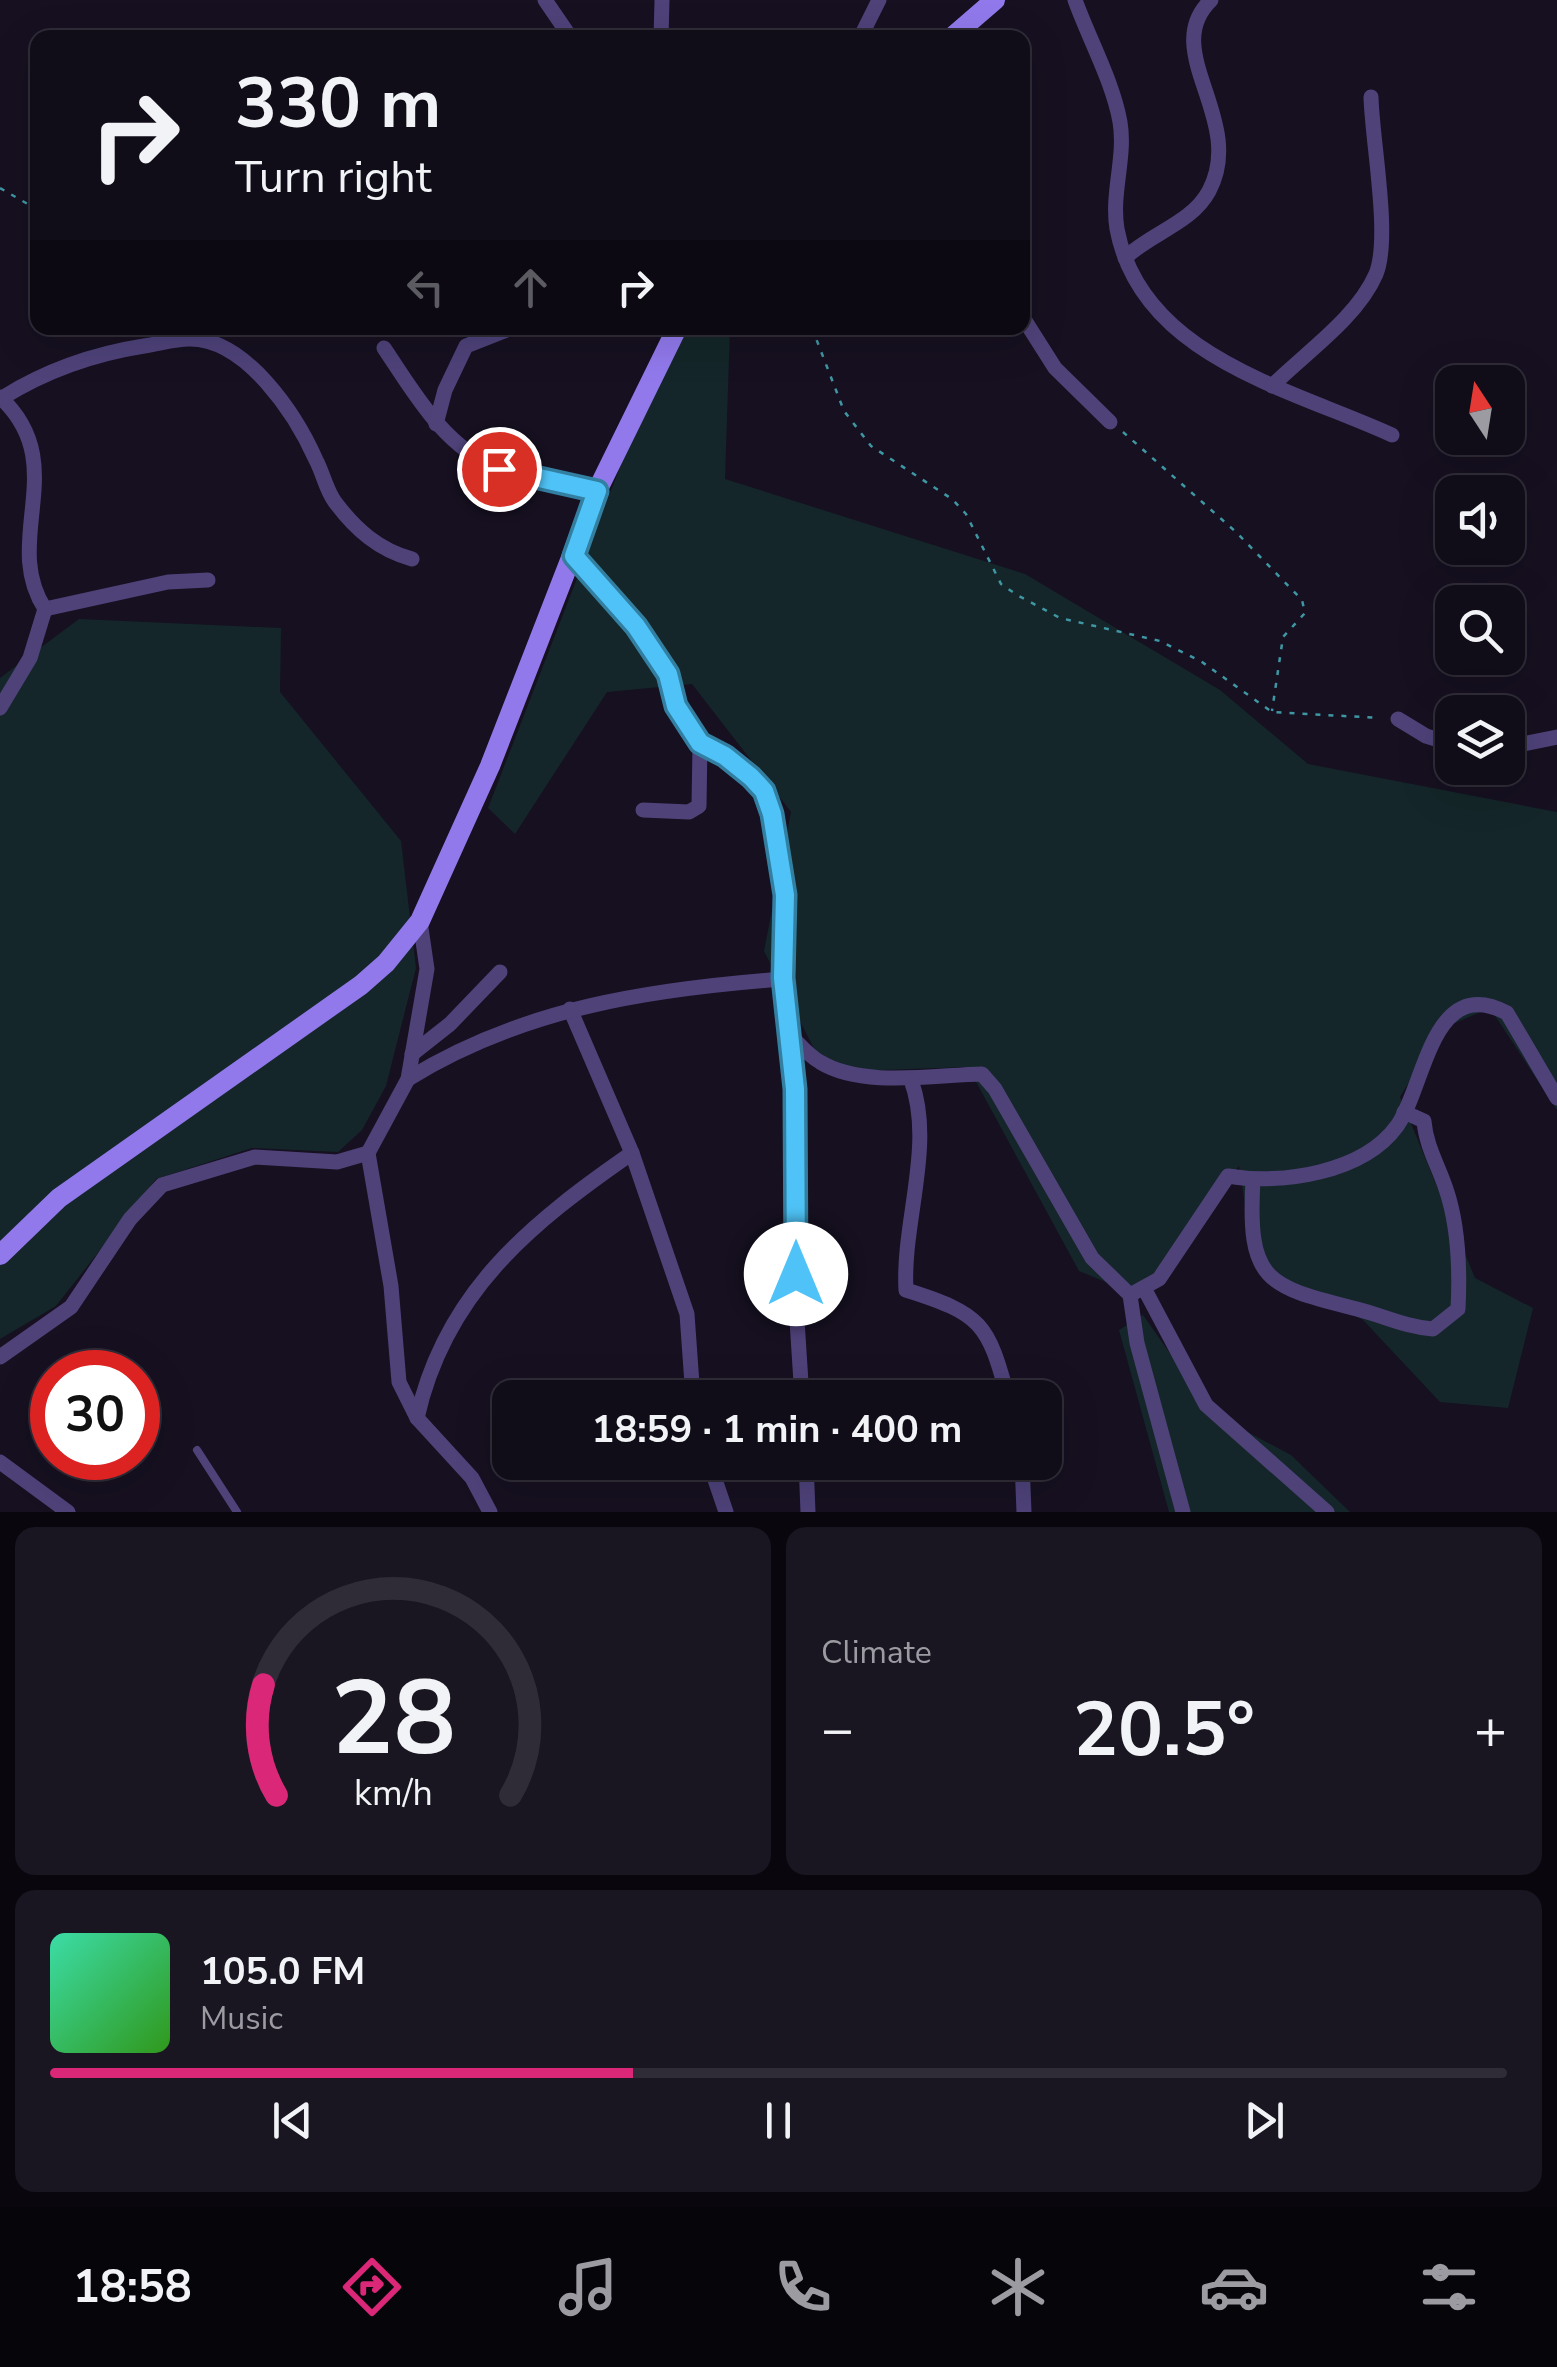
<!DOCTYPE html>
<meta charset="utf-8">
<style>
body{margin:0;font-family:"Nunito Sans",sans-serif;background:#191521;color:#f1f3f6;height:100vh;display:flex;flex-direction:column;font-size:38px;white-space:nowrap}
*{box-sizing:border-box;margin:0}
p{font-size:32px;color:#9c9ba2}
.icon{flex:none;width:55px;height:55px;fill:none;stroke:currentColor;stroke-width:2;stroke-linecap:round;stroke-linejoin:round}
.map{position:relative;height:1512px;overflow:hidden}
.details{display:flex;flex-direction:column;gap:15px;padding:15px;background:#09070d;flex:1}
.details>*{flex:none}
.top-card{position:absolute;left:30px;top:30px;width:1000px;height:305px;border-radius:20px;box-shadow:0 10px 40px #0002,0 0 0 2px #302c37;background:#100c18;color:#f1f3f6;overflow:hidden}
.needle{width:65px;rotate:348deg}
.buttons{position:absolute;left:1435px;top:365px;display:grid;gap:20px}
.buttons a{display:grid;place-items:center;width:90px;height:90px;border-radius:20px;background:#100c18;box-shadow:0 10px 40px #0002,0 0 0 2px #302c37;font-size:50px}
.speed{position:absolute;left:30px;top:1350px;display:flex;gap:20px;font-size:50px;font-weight:700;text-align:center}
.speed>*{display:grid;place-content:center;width:130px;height:130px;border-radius:50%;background:#100c18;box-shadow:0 10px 40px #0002,0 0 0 2px #302c37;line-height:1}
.speed .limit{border:15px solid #d22;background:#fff;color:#111}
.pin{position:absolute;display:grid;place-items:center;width:85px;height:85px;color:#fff;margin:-42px;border:5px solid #fff;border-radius:50%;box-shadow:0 2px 10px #0007}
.me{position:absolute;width:110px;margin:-55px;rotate:0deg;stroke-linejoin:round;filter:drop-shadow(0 0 8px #0008)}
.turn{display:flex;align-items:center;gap:35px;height:210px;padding:0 40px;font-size:45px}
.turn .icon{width:130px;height:130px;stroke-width:2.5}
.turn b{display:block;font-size:70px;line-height:85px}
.lanes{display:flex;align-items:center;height:95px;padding:0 40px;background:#0003;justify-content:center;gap:50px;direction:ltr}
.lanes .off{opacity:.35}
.big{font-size:75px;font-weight:700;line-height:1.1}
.details .widget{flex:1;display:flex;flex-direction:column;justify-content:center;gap:15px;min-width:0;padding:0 35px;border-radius:20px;background:#191521}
.details .dial{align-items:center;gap:0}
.dial svg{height:260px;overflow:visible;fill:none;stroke:#302c37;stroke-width:7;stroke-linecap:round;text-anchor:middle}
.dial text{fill:#f1f3f6;stroke:none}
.song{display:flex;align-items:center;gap:30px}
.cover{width:120px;height:120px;border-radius:15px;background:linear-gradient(135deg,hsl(160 70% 55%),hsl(110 70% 35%))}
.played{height:10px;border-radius:5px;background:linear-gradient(90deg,#db2777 40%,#302c37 40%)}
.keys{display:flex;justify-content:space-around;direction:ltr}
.heat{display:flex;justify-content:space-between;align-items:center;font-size:55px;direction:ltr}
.details .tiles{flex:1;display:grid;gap:15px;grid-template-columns:1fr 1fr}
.widget:last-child{grid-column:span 2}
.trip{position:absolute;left:492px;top:1380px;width:570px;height:100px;border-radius:20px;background:#100c18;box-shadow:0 10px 40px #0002,0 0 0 2px #302c37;font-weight:700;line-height:100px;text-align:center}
.tabs{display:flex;height:160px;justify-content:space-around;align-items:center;background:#06050a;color:#9c9ba2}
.tabs .icon{width:70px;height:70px}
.tabs .on{color:#db2777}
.tabs b{font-size:45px;color:#f1f3f6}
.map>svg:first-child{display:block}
</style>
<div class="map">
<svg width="1557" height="1512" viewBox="0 0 1557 1512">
<rect width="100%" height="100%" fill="#161020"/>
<g fill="#142629">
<polygon points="674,328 730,328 725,479 1025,574 1220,690 1308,764 1557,812 1557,1110 1490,1008 1441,1029 1400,1097 1475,1278 1533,1308 1508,1408 1440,1402 1363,1320 1255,1269 1239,1166 1137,1295 1079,1271 968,1067 826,1072 764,951 791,812 692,684 607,692 515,834 488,808"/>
<polygon points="79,619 281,628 280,692 401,841 416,968 386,1086 362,1130 338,1152 252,1148 156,1179 56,1306 0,1339 0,678"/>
<polygon points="1143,1315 1212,1413 1291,1455 1350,1512 1169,1512 1119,1330"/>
</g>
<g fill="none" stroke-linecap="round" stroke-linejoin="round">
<g stroke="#3f97a4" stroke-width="2.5" stroke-dasharray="5 8" stroke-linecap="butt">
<polyline points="0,188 38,210"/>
<polyline points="812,328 844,411 871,446 952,499 966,514 1001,584 1017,595 1060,618 1160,641 1202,662 1272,712 1380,718"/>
<polyline points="1123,432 1236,532 1302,600 1305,613 1283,637 1272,711"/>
</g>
<polyline stroke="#4e4279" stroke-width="8" points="197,1450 237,1512"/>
<g stroke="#4e4279" stroke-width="15">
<polyline points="545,0 571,38"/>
<path d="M1075,0C1089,39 1113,82 1120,122C1126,157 1111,193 1117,229C1141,357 1292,389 1392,435"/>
<polyline points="661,38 662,0"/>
<polyline points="860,38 879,0"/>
<path d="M1125,258C1151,233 1192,223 1209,191C1247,119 1158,51 1211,0"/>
<polyline points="1022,316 1055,368 1110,422"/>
<path d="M384,348C415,394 444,447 499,469C529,481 565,485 597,491"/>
<path d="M1272,386C1305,353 1357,318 1376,274C1391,237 1372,141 1371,97"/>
<path d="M0,397C73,465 0,540 45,609"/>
<path d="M2,398C45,371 93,354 144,346C159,344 174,339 189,339C246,338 296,415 316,460C323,473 326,490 335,502C356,530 379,550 412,559"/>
<polyline points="436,424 445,390 466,346 512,328"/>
<polyline points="574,556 636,626 668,674 676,706 700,743 725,756 764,791 780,843 785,895 783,979 795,1089 796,1305 802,1398"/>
<polyline points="45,609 168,582 208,580"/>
<polyline points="0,708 30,658 45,609"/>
<polyline points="1398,719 1426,736 1452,744"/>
<polyline points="1508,747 1557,737"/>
<polyline points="643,810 689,812 699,806 700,743"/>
<polyline points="420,921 427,969 408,1079 368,1153 391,1286 399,1382 417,1418 472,1478 490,1512"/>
<polyline points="570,1009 632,1153"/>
<path d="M791,1036C800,1045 809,1056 820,1062C862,1088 934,1075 982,1074L995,1089L1092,1258L1130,1295L1137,1343L1183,1512"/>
<polyline points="412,1054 450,1024 500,972"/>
<path d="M408,1079C523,1008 650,989 783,979"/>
<path d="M911,1080C935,1145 902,1222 906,1290C982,1314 988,1323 1008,1398"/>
<path d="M1253,1180C1247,1283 1267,1286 1357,1309C1384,1316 1405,1327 1433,1329L1458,1309C1460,1270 1459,1227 1446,1189C1438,1165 1426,1146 1424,1121L1404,1112"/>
<polyline points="1145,1290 1206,1405 1327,1512"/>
<path d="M1130,1295L1159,1279L1228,1176C1281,1185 1363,1173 1397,1126C1425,1088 1431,973 1507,1013L1557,1098"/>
<polyline points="0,1357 71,1307 130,1219 162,1185 255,1157 337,1162 368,1153"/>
<path d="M417,1418C445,1292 531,1223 632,1153L687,1314L693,1398"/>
<polyline points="0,1462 68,1512"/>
<polyline points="709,1462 726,1512"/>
<polyline points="806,1462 808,1512"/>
<polyline points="1022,1462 1024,1512"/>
</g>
<g stroke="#9179ec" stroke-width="20">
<polyline points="951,38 995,0"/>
<polyline points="0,1255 59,1198 361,985 386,963 420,921 490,766 597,491 677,328"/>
</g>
</g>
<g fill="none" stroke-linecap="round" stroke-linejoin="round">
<defs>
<polyline id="route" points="499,469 597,491 574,556 636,626 668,674 676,706 700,743 725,756 751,777 764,791 772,814 785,895 783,978 795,1089 796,1274"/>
</defs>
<use href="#route" stroke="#337fa1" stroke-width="25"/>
<use href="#route" stroke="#4fc3f7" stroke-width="18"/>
</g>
</svg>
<div class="buttons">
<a><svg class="needle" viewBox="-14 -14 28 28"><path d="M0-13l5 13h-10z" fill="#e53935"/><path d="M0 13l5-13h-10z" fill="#9c9ba2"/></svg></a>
<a><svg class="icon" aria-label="sound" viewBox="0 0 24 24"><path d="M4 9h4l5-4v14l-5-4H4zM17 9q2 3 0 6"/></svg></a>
<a><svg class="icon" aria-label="search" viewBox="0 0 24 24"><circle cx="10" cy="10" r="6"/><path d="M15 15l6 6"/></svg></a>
<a><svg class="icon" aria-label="layers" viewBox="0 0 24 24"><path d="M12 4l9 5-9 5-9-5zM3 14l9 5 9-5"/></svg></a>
</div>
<div class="speed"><div class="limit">30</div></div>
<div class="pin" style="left:499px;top:469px;background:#d93025"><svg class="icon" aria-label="arrive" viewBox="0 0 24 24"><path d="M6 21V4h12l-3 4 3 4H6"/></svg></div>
<svg class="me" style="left:796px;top:1274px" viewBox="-20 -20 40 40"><circle r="19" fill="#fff"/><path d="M0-13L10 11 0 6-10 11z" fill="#4fc3f7"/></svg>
<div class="trip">18:59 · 1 min · 400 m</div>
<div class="top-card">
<div class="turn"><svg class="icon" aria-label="right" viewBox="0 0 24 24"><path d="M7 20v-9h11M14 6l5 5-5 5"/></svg><div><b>330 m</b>Turn right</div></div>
<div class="lanes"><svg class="icon off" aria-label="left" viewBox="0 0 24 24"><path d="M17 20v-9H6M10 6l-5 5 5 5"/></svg><svg class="icon off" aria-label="ahead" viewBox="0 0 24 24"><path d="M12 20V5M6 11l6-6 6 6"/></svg><svg class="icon" aria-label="right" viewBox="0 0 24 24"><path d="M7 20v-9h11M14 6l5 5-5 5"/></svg></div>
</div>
</div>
<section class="details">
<div class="tiles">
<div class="widget dial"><svg viewBox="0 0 100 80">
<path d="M14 69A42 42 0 1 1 86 69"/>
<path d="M14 69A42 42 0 0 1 10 35" stroke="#db2777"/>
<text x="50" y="56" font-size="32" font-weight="700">28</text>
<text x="50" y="72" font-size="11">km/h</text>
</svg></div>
<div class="widget"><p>Climate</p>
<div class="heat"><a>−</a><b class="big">20.5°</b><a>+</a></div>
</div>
<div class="widget">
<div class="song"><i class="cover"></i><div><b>105.0 FM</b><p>Music</p></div></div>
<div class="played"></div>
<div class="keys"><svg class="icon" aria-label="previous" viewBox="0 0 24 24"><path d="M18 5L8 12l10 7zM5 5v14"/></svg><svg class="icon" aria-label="pause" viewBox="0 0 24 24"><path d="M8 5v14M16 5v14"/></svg><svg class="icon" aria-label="next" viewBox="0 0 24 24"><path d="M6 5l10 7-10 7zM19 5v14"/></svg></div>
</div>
</div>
</section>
<nav class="tabs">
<b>18:58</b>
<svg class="icon on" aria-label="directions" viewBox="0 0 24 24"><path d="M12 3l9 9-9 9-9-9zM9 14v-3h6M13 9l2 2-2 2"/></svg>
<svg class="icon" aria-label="music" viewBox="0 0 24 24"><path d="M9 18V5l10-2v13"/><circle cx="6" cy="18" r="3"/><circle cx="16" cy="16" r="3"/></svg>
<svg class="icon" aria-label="phone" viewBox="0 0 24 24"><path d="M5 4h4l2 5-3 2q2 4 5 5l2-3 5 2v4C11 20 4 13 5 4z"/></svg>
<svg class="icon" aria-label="climate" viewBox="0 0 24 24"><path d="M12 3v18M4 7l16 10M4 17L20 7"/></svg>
<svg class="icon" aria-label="car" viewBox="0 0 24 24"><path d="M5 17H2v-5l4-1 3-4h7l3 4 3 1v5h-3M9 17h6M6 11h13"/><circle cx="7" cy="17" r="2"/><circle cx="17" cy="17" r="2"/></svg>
<svg class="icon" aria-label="filters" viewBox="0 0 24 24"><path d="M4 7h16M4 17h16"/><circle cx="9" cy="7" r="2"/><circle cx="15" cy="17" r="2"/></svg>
</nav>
